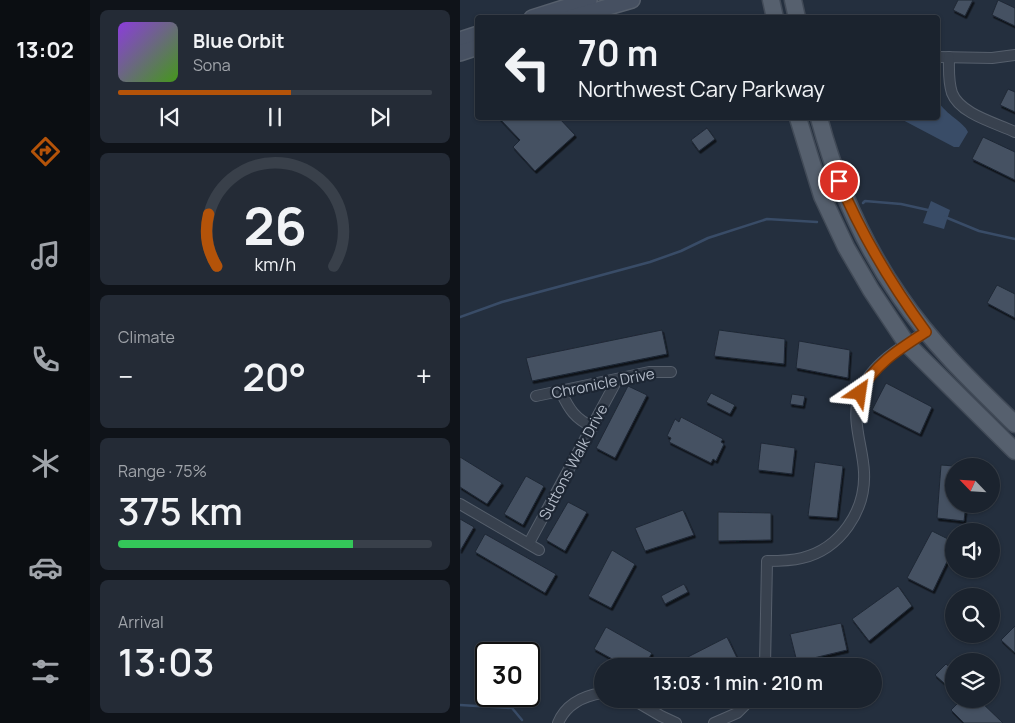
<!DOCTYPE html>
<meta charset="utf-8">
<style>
body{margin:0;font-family:Manrope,sans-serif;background:#242b36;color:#f1f3f6;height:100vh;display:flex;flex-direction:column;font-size:19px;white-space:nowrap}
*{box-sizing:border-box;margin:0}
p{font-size:16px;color:#a0a4aa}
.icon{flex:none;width:28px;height:28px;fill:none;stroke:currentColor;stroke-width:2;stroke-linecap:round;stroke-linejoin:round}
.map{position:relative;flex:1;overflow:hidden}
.side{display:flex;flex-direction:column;gap:10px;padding:10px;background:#0f1319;width:370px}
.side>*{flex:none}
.guide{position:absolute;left:15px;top:15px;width:465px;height:105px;border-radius:5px;box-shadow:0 1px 4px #0004,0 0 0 1px #39404a;background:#1b232e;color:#f1f3f6;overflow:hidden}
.needle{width:32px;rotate:295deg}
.buttons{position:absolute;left:485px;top:458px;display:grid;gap:10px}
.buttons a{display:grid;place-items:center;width:55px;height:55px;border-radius:50%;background:#1b232e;box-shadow:0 1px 4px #0004,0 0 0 1px #39404a;font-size:25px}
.speed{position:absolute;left:15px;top:642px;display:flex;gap:10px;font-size:25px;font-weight:700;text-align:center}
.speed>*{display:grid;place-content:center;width:65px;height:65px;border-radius:50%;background:#1b232e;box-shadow:0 1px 4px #0004,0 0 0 1px #39404a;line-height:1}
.speed .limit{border:2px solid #111;border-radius:8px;background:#fff;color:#111}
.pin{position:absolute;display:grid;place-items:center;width:42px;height:42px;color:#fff;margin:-21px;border:2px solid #fff;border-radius:50%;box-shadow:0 1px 5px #0007}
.me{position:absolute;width:55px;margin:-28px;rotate:32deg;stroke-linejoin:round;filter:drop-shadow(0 0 4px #0008)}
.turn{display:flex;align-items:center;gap:18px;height:105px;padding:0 20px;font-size:22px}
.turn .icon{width:65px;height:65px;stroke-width:2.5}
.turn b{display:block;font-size:35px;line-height:42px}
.big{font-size:38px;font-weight:600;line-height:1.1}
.side .tile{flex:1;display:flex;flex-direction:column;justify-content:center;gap:8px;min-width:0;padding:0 18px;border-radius:8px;background:#242b36}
.side .dial{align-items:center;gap:0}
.dial svg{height:130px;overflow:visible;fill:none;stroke:#39404a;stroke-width:7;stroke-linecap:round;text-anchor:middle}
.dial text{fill:#f1f3f6;stroke:none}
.song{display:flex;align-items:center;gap:15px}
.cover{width:60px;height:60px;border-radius:8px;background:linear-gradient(135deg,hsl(270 70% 55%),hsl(100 70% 35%))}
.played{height:5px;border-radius:2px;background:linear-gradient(90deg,#b45309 55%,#39404a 55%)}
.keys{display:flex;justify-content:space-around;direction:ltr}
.heat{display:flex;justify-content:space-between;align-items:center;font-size:28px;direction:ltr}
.charge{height:8px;border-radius:4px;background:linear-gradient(90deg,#34c759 75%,#39404a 0)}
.trip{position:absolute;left:134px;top:658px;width:288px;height:50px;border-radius:25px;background:#1b232e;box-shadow:0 1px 4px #0004,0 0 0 1px #39404a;font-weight:600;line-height:50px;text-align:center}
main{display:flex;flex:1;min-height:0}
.tab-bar{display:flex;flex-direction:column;width:90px;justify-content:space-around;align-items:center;background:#0b0e12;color:#a0a4aa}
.tab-bar .icon{width:35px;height:35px}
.tab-bar .current{color:#b45309}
.tab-bar b{font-size:22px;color:#f1f3f6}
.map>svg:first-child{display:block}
</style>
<main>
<nav class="tab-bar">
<b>13:02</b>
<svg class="icon current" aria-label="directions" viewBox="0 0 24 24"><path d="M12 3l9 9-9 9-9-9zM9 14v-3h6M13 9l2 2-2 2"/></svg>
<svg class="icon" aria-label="music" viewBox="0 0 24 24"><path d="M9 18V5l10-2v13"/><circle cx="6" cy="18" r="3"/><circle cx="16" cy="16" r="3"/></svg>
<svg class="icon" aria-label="phone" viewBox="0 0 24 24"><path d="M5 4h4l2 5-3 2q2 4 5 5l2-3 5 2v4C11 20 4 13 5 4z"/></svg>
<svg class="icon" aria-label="climate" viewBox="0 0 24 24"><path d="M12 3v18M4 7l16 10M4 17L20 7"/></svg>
<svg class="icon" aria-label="car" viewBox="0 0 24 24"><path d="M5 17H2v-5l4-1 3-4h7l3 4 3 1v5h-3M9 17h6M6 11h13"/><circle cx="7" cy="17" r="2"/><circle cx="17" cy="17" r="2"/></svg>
<svg class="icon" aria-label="filters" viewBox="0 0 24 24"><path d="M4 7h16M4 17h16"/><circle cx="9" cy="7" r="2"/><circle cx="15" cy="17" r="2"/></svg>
</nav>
<section class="side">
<div class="tile">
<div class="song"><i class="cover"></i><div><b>Blue Orbit</b><p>Sona</p></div></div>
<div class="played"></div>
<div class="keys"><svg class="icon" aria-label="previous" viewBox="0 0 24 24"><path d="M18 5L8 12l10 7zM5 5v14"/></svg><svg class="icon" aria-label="pause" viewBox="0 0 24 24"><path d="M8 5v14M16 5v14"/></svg><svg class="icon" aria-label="next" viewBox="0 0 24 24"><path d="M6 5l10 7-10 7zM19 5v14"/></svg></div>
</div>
<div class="tile dial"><svg viewBox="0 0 100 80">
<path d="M14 69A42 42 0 1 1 86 69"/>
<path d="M14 69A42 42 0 0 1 9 37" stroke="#b45309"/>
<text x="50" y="56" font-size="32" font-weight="700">26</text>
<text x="50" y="72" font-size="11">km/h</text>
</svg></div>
<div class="tile"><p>Climate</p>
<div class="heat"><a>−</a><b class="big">20°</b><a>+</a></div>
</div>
<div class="tile"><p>Range · 75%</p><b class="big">375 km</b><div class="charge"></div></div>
<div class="tile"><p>Arrival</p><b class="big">13:03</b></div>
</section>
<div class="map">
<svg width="555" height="723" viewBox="0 0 555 723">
<defs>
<filter id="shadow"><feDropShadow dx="1.5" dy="2.5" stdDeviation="0" flood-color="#0009"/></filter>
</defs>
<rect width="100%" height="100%" fill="#242f3e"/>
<g fill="#394c67">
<path d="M478,101C486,115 504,122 508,132L499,147H494L439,118H478Z"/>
<polygon points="471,201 490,210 484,229 463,223"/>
</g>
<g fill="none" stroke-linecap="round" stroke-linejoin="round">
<g stroke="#394c67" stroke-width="2.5">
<polyline points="403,203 405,201 441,204 468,210"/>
<polyline points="485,217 519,231 555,239"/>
<polyline points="0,317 42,302 190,262 221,251 248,238 307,219 357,222"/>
<polyline points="0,705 52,708 62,720"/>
</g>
</g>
<g fill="#455162" stroke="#1f2835" filter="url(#shadow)">
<polygon points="498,0 513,0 505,16 493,10"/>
<polygon points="538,0 555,8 555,26 532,15"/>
<polygon points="548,89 555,92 555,112 540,105"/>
<polygon points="39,118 99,118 115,135 75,171 53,147 60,140"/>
<polygon points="247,128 255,139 239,151 231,140"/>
<polygon points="523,137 555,152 555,180 512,159"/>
<polygon points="537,285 555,294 555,318 527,303"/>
<polygon points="202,330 207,354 72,381 66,358"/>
<polygon points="259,330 325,339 324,364 254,356"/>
<polygon points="339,341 390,350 388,378 336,368"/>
<polygon points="426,383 472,407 460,434 412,410"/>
<polygon points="168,386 187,395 155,458 136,448"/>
<polygon points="251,393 275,405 270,414 246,402"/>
<polygon points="332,394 345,396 343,406 330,404"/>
<polygon points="221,417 263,439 261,442 264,444 256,461 253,459 251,463 209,442 211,438 207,436 215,419 219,422"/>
<polygon points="301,443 335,448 332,474 298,470"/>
<polygon points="0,457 42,483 27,504 0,487"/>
<polygon points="355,462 383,466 377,518 348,516"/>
<polygon points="481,465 494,466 494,504 506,504 504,521 477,518"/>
<polygon points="66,476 84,486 63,525 44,514"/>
<polygon points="108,502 127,512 105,551 86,540"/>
<polygon points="223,510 234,535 185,551 175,528"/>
<polygon points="258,512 311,513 311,540 258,541"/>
<polygon points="0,519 14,527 0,551"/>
<polygon points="472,531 494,542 494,547 473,591 447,578"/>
<polygon points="25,534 96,574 85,593 15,552"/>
<polygon points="152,550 175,564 151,608 128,596"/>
<polygon points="224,584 228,592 205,604 201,596"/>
<polygon points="438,586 452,606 409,641 392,619"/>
<polygon points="381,623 387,650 337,662 330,634"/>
<polygon points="555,626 555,653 541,640"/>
<polygon points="146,627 192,653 184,666 165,666 134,649"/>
<polygon points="267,637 278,660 266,666 225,666 222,660"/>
<polygon points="486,664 494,671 494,692 475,675"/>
<polygon points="502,699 518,699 543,723 504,723 491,710"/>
</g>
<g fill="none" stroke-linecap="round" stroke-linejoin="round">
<defs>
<g id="street">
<polyline points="478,57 532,58 555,55"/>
<path d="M489,57C489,69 488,81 492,93C500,114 536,123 555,132"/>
<path d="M101,392C109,409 115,419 133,427"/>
<polyline points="76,396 189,372 211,372"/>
<polyline points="0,504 79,550"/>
<polyline points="69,543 157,380"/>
<path d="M305,666L307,561C319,561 330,561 342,558C380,549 406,511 404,472C403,446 390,419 400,393C410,365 442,346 466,332"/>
<polyline points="172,699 201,716 216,723"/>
<path d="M98,723C106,704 123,696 142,693"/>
<polyline points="254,723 277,713 291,699"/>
</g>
<g id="secondary">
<polyline points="72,18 129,0"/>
<polyline points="110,18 172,0"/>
<polyline points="0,40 18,34"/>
<polyline points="0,53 18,47"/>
</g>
<g id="primary">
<polyline points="311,0 315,18"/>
<polyline points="333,0 337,18"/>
<polyline points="338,118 362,196 386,247 411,290 447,344 555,451"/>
<path d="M359,118C376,181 402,243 440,297C472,344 514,384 555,424"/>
</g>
</defs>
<use href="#street" stroke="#565f6c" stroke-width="12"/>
<use href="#secondary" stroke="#565f6c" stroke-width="18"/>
<use href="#primary" stroke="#414a57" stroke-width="19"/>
<use href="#street" stroke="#38414e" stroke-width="10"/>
<use href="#secondary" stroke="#465061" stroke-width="15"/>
<use href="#primary" stroke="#56606e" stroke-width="16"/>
</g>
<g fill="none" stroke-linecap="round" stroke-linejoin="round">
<defs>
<path id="route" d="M379,181C402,236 431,284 466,332C441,348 413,365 400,393"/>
</defs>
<use href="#route" stroke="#753606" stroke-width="12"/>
<use href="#route" stroke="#b45309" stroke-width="9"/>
</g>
<g text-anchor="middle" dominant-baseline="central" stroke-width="4.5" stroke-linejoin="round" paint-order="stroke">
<g font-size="15" fill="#b4bcc9" stroke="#1d2633">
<text transform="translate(143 383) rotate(-11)">Chronicle Drive</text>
<text transform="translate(113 462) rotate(-62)">Suttons Walk Drive</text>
</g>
</g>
</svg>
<div class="buttons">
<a><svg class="needle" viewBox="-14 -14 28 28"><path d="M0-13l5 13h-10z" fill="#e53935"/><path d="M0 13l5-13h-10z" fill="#a0a4aa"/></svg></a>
<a><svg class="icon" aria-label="sound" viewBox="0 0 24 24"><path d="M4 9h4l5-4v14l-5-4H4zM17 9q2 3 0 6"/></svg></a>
<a><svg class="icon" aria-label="search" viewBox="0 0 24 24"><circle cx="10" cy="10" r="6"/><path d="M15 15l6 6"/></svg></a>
<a><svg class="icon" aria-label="layers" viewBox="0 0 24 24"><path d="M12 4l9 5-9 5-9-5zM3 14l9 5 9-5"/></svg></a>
</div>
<div class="speed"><div class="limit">30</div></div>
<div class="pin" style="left:379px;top:181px;background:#d93025"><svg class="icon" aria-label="arrive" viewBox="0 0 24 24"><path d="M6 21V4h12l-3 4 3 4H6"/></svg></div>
<svg class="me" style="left:400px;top:393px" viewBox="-20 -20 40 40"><path d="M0-17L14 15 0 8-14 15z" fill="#b45309" stroke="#fff" stroke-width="4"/></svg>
<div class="trip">13:03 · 1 min · 210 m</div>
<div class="guide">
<div class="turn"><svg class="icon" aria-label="left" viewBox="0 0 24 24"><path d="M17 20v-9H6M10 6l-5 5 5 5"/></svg><div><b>70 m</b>Northwest Cary Parkway</div></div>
</div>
</div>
</main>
